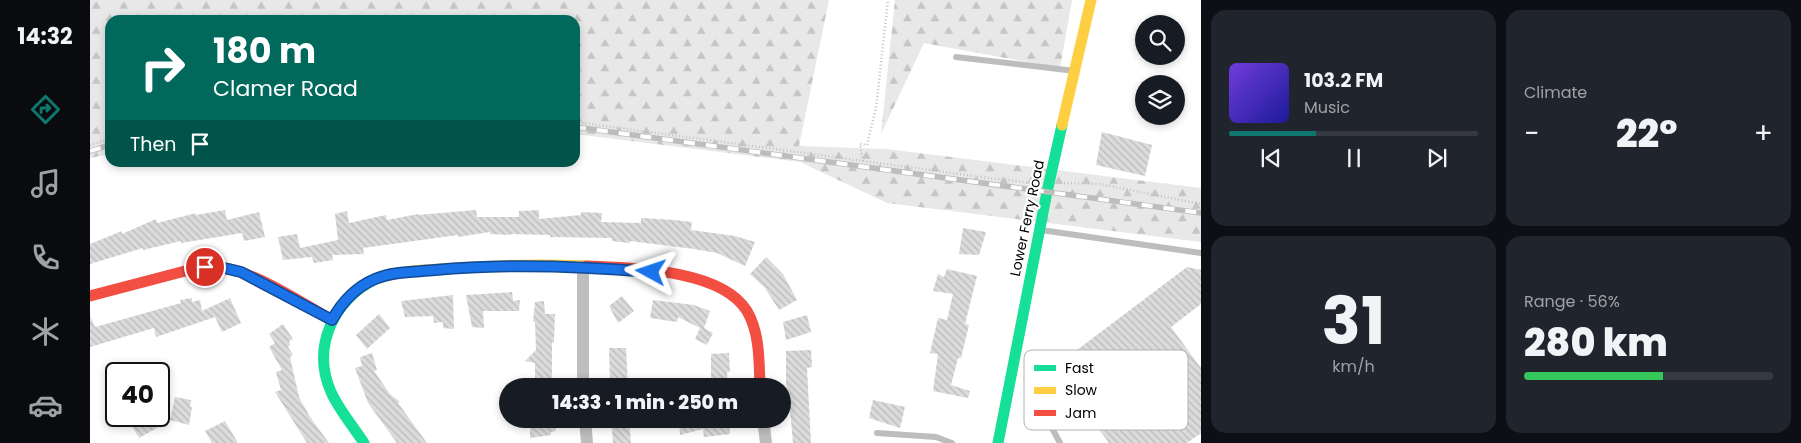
<!DOCTYPE html>
<meta charset="utf-8">
<style>
body{margin:0;font-family:Poppins,sans-serif;background:#20242c;color:#f1f3f6;height:100vh;display:flex;flex-direction:column;font-size:19px;white-space:nowrap}
*{box-sizing:border-box;margin:0}
p{font-size:16px;color:#9ea1a6}
.icon{flex:none;width:28px;height:28px;fill:none;stroke:currentColor;stroke-width:2;stroke-linecap:round;stroke-linejoin:round}
.map{position:relative;flex:1;overflow:hidden}
.drawer{display:flex;flex-direction:column;gap:10px;padding:10px;background:#0d0f14;width:600px}
.drawer>*{flex:none}
.guide{position:absolute;left:15px;top:15px;width:475px;height:152px;border-radius:15px;box-shadow:0 2px 8px #0003;background:#00695c;color:#fff;overflow:hidden}
.tools{position:absolute;left:1045px;top:15px;display:grid;gap:10px}
.tools a{display:grid;place-items:center;width:50px;height:50px;border-radius:50%;background:#171b24;box-shadow:0 2px 8px #0003;font-size:25px}
.speed{position:absolute;left:15px;top:362px;display:flex;gap:10px;font-size:25px;font-weight:700;text-align:center}
.speed>*{display:grid;place-content:center;width:65px;height:65px;border-radius:50%;background:#171b24;box-shadow:0 2px 8px #0003;line-height:1}
.speed .limit{border:2px solid #111;border-radius:8px;background:#fff;color:#111}
.pin{position:absolute;display:grid;place-items:center;width:42px;height:42px;color:#fff;margin:-21px;border:2px solid #fff;border-radius:50%;box-shadow:0 1px 5px #0007}
.me{position:absolute;width:55px;margin:-28px;rotate:275deg;stroke-linejoin:round;filter:drop-shadow(0 0 4px #0008)}
.turn{display:flex;align-items:center;gap:18px;height:105px;padding:0 25px;font-size:22px}
.turn .icon{width:65px;height:65px;stroke-width:2.5}
.turn b{display:block;font-size:35px;line-height:42px}
.then{display:flex;align-items:center;height:48px;padding:0 25px;background:#0003;gap:10px;font-size:19px}
.big{font-size:38px;font-weight:800;line-height:1.1}
.drawer .tile{flex:1;display:flex;flex-direction:column;justify-content:center;gap:8px;min-width:0;padding:0 18px;border-radius:15px;background:#20242c}
.drawer .dial{align-items:center;gap:0}
.dial b{font-size:65px;line-height:1}
.song{display:flex;align-items:center;gap:15px}
.cover{width:60px;height:60px;border-radius:8px;background:linear-gradient(135deg,hsl(260 70% 55%),hsl(240 70% 35%))}
.played{height:5px;border-radius:2px;background:linear-gradient(90deg,#0f766e 35%,#363941 35%)}
.keys{display:flex;justify-content:space-around;direction:ltr}
.heat{display:flex;justify-content:space-between;align-items:center;font-size:28px;direction:ltr}
.charge{height:8px;border-radius:4px;background:linear-gradient(90deg,#34c759 56%,#363941 0)}
.drawer .tiles{flex:1;display:grid;gap:10px;grid-template-columns:repeat(2,1fr)}
.trip{position:absolute;left:409px;top:378px;width:292px;height:50px;border-radius:25px;background:#171b24;box-shadow:0 2px 8px #0003;font-weight:800;line-height:50px;text-align:center}
main{display:flex;flex:1;min-height:0}
.menu{display:flex;flex-direction:column;width:90px;justify-content:space-around;align-items:center;background:#090b0e;color:#9ea1a6}
.menu .icon{width:35px;height:35px}
.menu .selected{color:#0f766e}
.menu b{font-size:22px;color:#f1f3f6}
.map>svg:first-child{display:block}
</style>
<main>
<nav class="menu">
<b>14:32</b>
<svg class="icon selected" aria-label="directions" viewBox="0 0 24 24"><path d="M12 3l9 9-9 9-9-9zM9 14v-3h6M13 9l2 2-2 2"/></svg>
<svg class="icon" aria-label="music" viewBox="0 0 24 24"><path d="M9 18V5l10-2v13"/><circle cx="6" cy="18" r="3"/><circle cx="16" cy="16" r="3"/></svg>
<svg class="icon" aria-label="phone" viewBox="0 0 24 24"><path d="M5 4h4l2 5-3 2q2 4 5 5l2-3 5 2v4C11 20 4 13 5 4z"/></svg>
<svg class="icon" aria-label="climate" viewBox="0 0 24 24"><path d="M12 3v18M4 7l16 10M4 17L20 7"/></svg>
<svg class="icon" aria-label="car" viewBox="0 0 24 24"><path d="M5 17H2v-5l4-1 3-4h7l3 4 3 1v5h-3M9 17h6M6 11h13"/><circle cx="7" cy="17" r="2"/><circle cx="17" cy="17" r="2"/></svg>
</nav>
<div class="map">
<svg width="1111" height="443" viewBox="0 0 1111 443">
<defs>
<pattern id="forest-firs" width="22" height="20" patternUnits="userSpaceOnUse" patternTransform="scale(1.25)"><rect width="22" height="20" fill="#e8e8e8"/><path d="M5 1l3.5 6h-7zM16 11l3.5 6h-7z" fill="#c5c5c5"/></pattern>
<pattern id="building-back-hatch" width="6" height="6" patternUnits="userSpaceOnUse" patternTransform="scale(1.25)"><rect width="6" height="6" fill="#dbdbdb"/><path d="M-1 5l2 2M0 0l6 6M5-1l2 2" fill="none" stroke="#bababa"/></pattern>
</defs>
<rect width="100%" height="100%" fill="#fff"/>
<g fill="url(#forest-firs)">
<polygon points="0,0 739,0 709,146 796,149 1111,188 1111,242 797,203 710,162 485,134 485,20 20,20 20,154 0,158"/>
<polygon points="805,0 982,0 970,68 834,43 791,134"/>
</g>
<g fill="url(#building-back-hatch)">
<polygon points="1012,132 1062,145 1055,176 1006,165"/>
<polygon points="135,210 137,220 169,212 175,237 154,241 152,233 91,243 91,241 53,250 53,248 0,264 0,244 32,231 32,234 66,219 67,223 106,213 106,215"/>
<polygon points="386,210 387,217 429,217 429,211 449,210 449,219 491,215 491,212 512,213 511,222 551,223 551,218 584,220 602,222 601,230 645,236 665,242 655,266 627,253 604,249 540,241 540,243 522,241 522,238 460,237 460,235 420,234 421,235 400,234 400,232 368,237 368,235 273,248 274,254 242,255 243,260 224,263 222,257 193,260 188,237 207,234 210,248 248,240 245,214 257,211 259,223 296,215 297,220 328,214 328,215"/>
<polygon points="873,228 896,232 889,255 869,254"/>
<polygon points="676,257 693,274 707,300 689,310 675,288 660,274"/>
<polygon points="1097,267 1111,270 1111,304 1081,327 1111,368 1111,433 1097,443 1019,443 989,402 997,396 971,362"/>
<polygon points="857,269 887,276 875,324 879,325 871,358 868,358 861,385 880,391 878,398 843,391 848,354 840,353 848,318 857,320 863,294 843,291 848,274 854,277"/>
<polygon points="422,292 423,301 430,300 429,311 393,311 394,328 382,327 376,295"/>
<polygon points="363,295 364,329 353,328 353,322 344,323 343,316 315,317 311,301"/>
<polygon points="532,296 544,311 528,323 519,306"/>
<polygon points="102,298 102,302 110,300 112,311 140,298 151,323 132,332 125,317 66,337 64,328 0,347 0,316 5,327 91,303 90,300"/>
<polygon points="563,300 604,305 620,311 614,328 623,333 617,345 605,339 610,328 588,317 587,322 560,318"/>
<polygon points="454,301 455,314 465,314 464,343 462,342 462,386 445,386 445,363 435,361 446,350 445,323 443,321 445,302"/>
<polygon points="289,314 300,328 277,349 266,335"/>
<polygon points="717,315 721,332 696,340 693,322"/>
<polygon points="193,324 203,339 199,341 200,345 198,347 203,355 200,357 209,397 220,417 239,443 217,443 185,392 191,390 186,372 192,370 179,347 185,343 179,334"/>
<polygon points="519,348 536,348 538,386 520,386"/>
<polygon points="721,350 722,367 717,368 721,443 703,443 699,398 697,398 696,381 696,351"/>
<polygon points="282,353 287,370 284,371 300,394 310,402 308,403 337,443 307,443 278,403 265,368 272,366 270,357"/>
<polygon points="639,353 640,372 637,372 638,386 621,386 621,354"/>
<polygon points="85,397 101,400 100,407 102,407 99,425 80,420"/>
<polygon points="783,400 815,407 810,428 779,418"/>
<polygon points="36,416 61,416 67,428 49,438"/>
<polygon points="440,419 465,419 466,431 461,432 461,435 440,438"/>
<polygon points="521,419 539,419 541,443 523,443"/>
<polygon points="589,419 639,419 640,434 614,437 613,429 590,435"/>
<polygon points="135,421 148,443 122,443 115,431"/>
</g>
<g fill="none" stroke-linecap="round" stroke-linejoin="round">
<g stroke="#c2c2c2" stroke-width="2.5" stroke-dasharray="1 2.5" stroke-linecap="butt">
<polyline points="485,122 899,178 942,183 943,187"/>
<polyline points="0,145 20,139"/>
<polyline points="773,161 770,144 777,145 786,108 798,0"/>
<polyline points="974,183 1010,184 1111,204"/>
</g>
<g stroke="#bdbdbd" stroke-width="6">
<polyline points="866,57 985,71"/>
<polyline points="951,230 1111,253"/>
<polyline points="963,430 970,443"/>
<polyline points="787,433 846,437 862,443"/>
</g>
<g stroke="#bdbdbd" stroke-width="12">
<polyline points="493,266 493,386"/>
<polyline points="495,419 497,443"/>
<polyline points="673,419 676,443"/>
</g>
<g stroke="#16e098" stroke-width="11">
<path d="M274,443C263,426 249,410 241,392C221,346 244,301 285,279"/>
<polyline points="908,443 957,192 972,125"/>
</g>
<g stroke="#ffcf43" stroke-width="11">
<polyline points="972,125 1001,0"/>
<path d="M285,279C306,271 331,270 354,269C402,265 449,264 497,266"/>
</g>
<g stroke="#f24e42" stroke-width="11">
<path d="M497,266C542,268 631,269 657,311C670,333 669,362 670,386"/>
<path d="M0,296L99,270C111,268 122,266 134,268C167,273 212,303 242,320"/>
</g>
<defs>
<g id="rail">
<polyline points="485,127 1111,213"/>
<polyline points="0,151 20,145"/>
</g>
</defs>
<use href="#rail" stroke="#bdbdbd" stroke-width="5.5"/>
<use href="#rail" stroke="#fff" stroke-width="4" stroke-dasharray="11" stroke-linecap="butt"/>
</g>
<g fill="none" stroke-linecap="round" stroke-linejoin="round">
<defs>
<path id="route" d="M115,267L134,268L151,272L242,320C252,302 266,287 285,279C304,271 326,272 345,270C418,263 489,266 561,272"/>
</defs>
<use href="#route" stroke="#114b97" stroke-width="12"/>
<use href="#route" stroke="#1a73e8" stroke-width="9"/>
</g>
<g text-anchor="middle" dominant-baseline="central" stroke-width="4.5" stroke-linejoin="round" paint-order="stroke">
<g font-size="14" fill="#000" stroke="#fff">
<text transform="translate(937 218) rotate(-78)">Lower Ferry Road</text>
</g>
</g>
<rect x="934" y="350" width="164" height="80" rx="8" fill="#fff" stroke="#b2b2b2" stroke-width="1"/>
<rect x="944" y="365" width="22" height="6" fill="#16e098"/>
<rect x="944" y="387" width="22" height="7" fill="#ffcf43"/>
<rect x="944" y="410" width="22" height="6" fill="#f24e42"/>
<g font-size="14" fill="#000">
<text x="975" y="373">Fast</text>
<text x="975" y="395">Slow</text>
<text x="975" y="418">Jam</text>
</g>
</svg>
<div class="tools">
<a><svg class="icon" aria-label="search" viewBox="0 0 24 24"><circle cx="10" cy="10" r="6"/><path d="M15 15l6 6"/></svg></a>
<a><svg class="icon" aria-label="layers" viewBox="0 0 24 24"><path d="M12 4l9 5-9 5-9-5zM3 14l9 5 9-5"/></svg></a>
</div>
<div class="speed"><div class="limit">40</div></div>
<div class="pin" style="left:115px;top:267px;background:#d93025"><svg class="icon" aria-label="arrive" viewBox="0 0 24 24"><path d="M6 21V4h12l-3 4 3 4H6"/></svg></div>
<svg class="me" style="left:561px;top:272px" viewBox="-20 -20 40 40"><path d="M0-17L14 15 0 8-14 15z" fill="#1a73e8" stroke="#fff" stroke-width="4"/></svg>
<div class="trip">14:33 · 1 min · 250 m</div>
<div class="guide">
<div class="turn"><svg class="icon" aria-label="right" viewBox="0 0 24 24"><path d="M7 20v-9h11M14 6l5 5-5 5"/></svg><div><b>180 m</b>Clamer Road</div></div>
<div class="then">Then<svg class="icon" aria-label="arrive" viewBox="0 0 24 24"><path d="M6 21V4h12l-3 4 3 4H6"/></svg></div>
</div>
</div>
<section class="drawer">
<div class="tiles">
<div class="tile">
<div class="song"><i class="cover"></i><div><b>103.2 FM</b><p>Music</p></div></div>
<div class="played"></div>
<div class="keys"><svg class="icon" aria-label="previous" viewBox="0 0 24 24"><path d="M18 5L8 12l10 7zM5 5v14"/></svg><svg class="icon" aria-label="pause" viewBox="0 0 24 24"><path d="M8 5v14M16 5v14"/></svg><svg class="icon" aria-label="next" viewBox="0 0 24 24"><path d="M6 5l10 7-10 7zM19 5v14"/></svg></div>
</div>
<div class="tile"><p>Climate</p>
<div class="heat"><a>−</a><b class="big">22°</b><a>+</a></div>
</div>
<div class="tile dial"><b>31</b><p>km/h</p></div>
<div class="tile"><p>Range · 56%</p><b class="big">280 km</b><div class="charge"></div></div>
</div>
</section>
</main>
